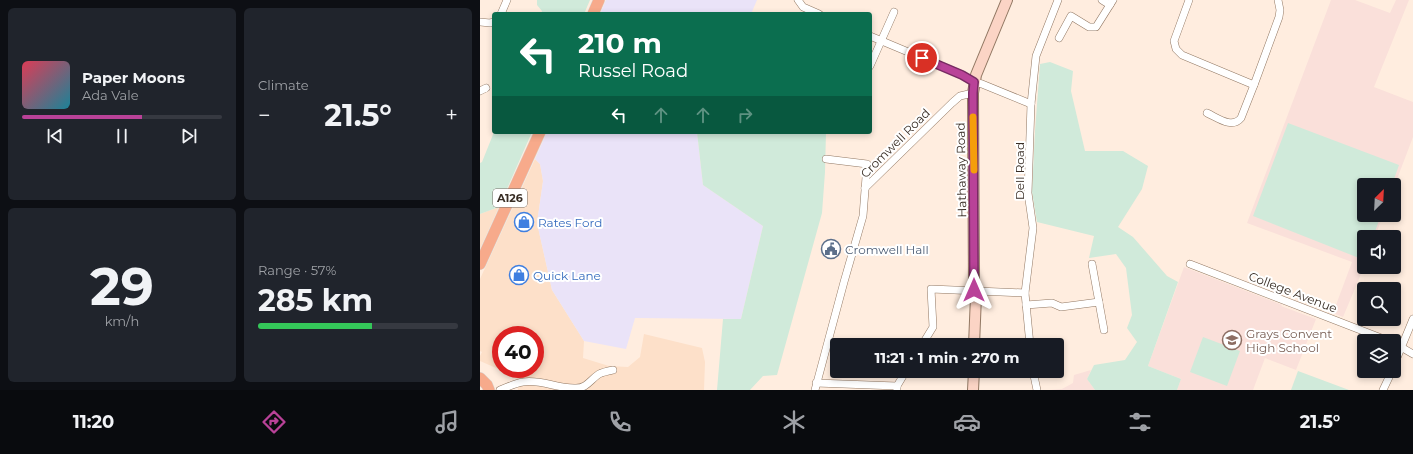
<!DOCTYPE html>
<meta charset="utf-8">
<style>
body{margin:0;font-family:Montserrat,sans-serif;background:#20242c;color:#f1f3f6;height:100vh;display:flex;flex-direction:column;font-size:15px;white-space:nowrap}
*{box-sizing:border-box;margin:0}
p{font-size:13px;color:#9ea1a6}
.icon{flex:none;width:22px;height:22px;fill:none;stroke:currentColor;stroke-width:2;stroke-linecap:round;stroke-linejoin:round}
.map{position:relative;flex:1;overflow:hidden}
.side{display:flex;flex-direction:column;gap:8px;padding:8px;background:#0d0f14;width:480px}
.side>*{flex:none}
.top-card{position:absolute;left:12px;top:12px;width:380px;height:122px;border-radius:4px;box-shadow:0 2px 6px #0003;background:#0b6e4f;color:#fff;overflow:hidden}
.needle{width:26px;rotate:24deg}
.fabs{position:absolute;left:877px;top:178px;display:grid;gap:8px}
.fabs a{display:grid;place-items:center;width:44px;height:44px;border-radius:4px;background:#171b24;box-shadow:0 2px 6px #0003;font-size:20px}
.speed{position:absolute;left:12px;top:326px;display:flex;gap:8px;font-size:20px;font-weight:700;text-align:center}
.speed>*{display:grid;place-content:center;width:52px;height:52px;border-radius:50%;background:#171b24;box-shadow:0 2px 6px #0003;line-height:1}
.speed .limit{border:6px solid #d22;background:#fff;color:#111}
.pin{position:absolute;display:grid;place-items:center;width:34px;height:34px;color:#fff;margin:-17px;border:2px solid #fff;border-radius:50%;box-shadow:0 1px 4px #0007}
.me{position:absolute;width:44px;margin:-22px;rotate:0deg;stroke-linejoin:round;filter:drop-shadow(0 0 3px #0008)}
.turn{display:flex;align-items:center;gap:14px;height:84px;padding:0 20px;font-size:18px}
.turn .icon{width:52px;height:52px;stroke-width:2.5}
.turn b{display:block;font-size:28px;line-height:34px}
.lanes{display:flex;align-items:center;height:38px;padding:0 20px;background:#0003;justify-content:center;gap:20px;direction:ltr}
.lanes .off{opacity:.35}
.big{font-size:30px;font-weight:700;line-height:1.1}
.side .card{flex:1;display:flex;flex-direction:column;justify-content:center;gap:6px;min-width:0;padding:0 14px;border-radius:6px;background:#20242c}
.side .dial{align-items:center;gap:0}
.dial b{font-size:52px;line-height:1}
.song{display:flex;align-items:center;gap:12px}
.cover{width:48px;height:48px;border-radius:6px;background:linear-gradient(135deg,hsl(350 70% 55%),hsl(190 70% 35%))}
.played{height:4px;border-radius:2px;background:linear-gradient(90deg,#b94298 60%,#363941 60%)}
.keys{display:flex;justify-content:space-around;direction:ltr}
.heat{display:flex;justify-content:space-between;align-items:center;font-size:22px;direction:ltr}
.charge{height:6px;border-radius:3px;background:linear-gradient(90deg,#34c759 57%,#363941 0)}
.side .tiles{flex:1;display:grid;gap:8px;grid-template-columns:repeat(2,1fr)}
.trip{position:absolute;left:350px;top:338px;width:234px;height:40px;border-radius:4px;background:#171b24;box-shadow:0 2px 6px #0003;font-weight:700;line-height:40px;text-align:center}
.tab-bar{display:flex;height:64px;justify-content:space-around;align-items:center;background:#090b0e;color:#9ea1a6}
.tab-bar .icon{width:28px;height:28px}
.tab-bar .active{color:#b94298}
.tab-bar b{font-size:18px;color:#f1f3f6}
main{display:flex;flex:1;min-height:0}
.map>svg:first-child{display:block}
</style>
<main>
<section class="side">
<div class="tiles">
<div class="card">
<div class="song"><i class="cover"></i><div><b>Paper Moons</b><p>Ada Vale</p></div></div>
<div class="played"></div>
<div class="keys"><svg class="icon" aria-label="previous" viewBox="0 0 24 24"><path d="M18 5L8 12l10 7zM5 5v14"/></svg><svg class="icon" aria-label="pause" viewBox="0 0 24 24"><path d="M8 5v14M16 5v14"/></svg><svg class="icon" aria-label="next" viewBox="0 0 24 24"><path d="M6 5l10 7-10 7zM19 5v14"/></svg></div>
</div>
<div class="card"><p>Climate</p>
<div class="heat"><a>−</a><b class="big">21.5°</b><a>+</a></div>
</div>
<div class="card dial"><b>29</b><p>km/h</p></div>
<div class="card"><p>Range · 57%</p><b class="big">285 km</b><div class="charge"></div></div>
</div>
</section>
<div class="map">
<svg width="933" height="390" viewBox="0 0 933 390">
<rect width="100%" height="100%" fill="#ffeddf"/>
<g fill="#fde0c9" fill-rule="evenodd">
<path d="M55,159L60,164L63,181L57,223L72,290L104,341L103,358L129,366L148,367L160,357L164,334L222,348L225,362L224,390H38L37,377L0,361V356L2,352L0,351V279ZM21,335H55V369H21Z"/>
<polygon points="19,207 0,249 0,214"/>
</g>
<g fill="#eae3f8">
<polygon points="126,0 277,0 271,14 120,14"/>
<polygon points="67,132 217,132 223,185 283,226 261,319 155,318 146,349 104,341 72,290 57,223 63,181 60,164 55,159"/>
</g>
<g fill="#fae0da">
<polygon points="851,0 875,0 910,13 916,0 929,0 894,87 933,102 933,137 914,187 914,185 884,185 884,215 903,215 895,237 884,237 884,267 863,317 853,313 872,262 767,223"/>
<polygon points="704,267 802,305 801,306 836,319 816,370 785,358 773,390 697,390 701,379 668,366"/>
<polygon points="611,370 607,379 615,390 570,390 582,389 593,383 594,375"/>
</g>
<g fill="#d0eada">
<polygon points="57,0 110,0 104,14 61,14 62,11 57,5"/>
<polygon points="570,62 593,71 591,91 605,151 643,151 668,166 662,189 638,227 653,237 687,276 698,282 668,366 701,379 697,390 615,390 607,379 614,365 645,360 657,342 647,328 652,315 646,268 636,254 609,258 614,236 557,222 552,192 555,131 560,64"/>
<polygon points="808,123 919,165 912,185 884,185 884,215 901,215 893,237 884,237 884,260 773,216"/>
<polygon points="14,132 52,132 19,207 0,214 0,163 2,162"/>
<polygon points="217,132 346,132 345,172 342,213 297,375 283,376 270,390 237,390 243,319 261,319 283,226 223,185"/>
<polygon points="723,337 760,351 747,386 710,372"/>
<polygon points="818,371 869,390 811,390"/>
</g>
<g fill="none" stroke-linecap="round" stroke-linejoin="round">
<defs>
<g id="street">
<polyline points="318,0 323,7 339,14"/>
<polyline points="622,0 630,5"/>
<polyline points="709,0 694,41 696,49 702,55 774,85 799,17 800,10 798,0"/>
<polyline points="21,14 27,0"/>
<polyline points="0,22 10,23 14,22"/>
<polyline points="390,36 483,75 494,82 502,84 551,104"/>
<polyline points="579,38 591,16 609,27 616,27 633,0"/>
<polyline points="390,66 414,12"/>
<polyline points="0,91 6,88"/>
<path d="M727,113C738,118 752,129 761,118L774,85"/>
<polyline points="385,188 472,103 480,96 493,93"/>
<polyline points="612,264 624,330"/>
<polyline points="710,264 909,341"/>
<polyline points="546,305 572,303 581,307 619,302"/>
<polyline points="914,343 933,354"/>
<polyline points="442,345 453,327 451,289 545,293"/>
<polyline points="550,345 545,293 553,228 548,193 551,104 556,56 578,0"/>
<polyline points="914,365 933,319"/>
<polyline points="553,371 557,390"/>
<polyline points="336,383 417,386"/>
<path d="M20,390C27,387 36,383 43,382C61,379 78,389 96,388C107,388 110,380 119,374C123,372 128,371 133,370"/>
<polyline points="335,390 364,282 383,216 387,164 346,159"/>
<polyline points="417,390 417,386 426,371"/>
<polyline points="903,390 912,371"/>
</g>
<g id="secondary">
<polyline points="494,345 496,296 494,290 493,93 496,75 527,0"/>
<polyline points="493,390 494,371"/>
</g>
<g id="primary">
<polyline points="113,14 119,0"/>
<polyline points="0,264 60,132"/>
<polyline points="0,378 7,385 9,390"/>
</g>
</defs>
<use href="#street" stroke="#927863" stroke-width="8"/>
<use href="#secondary" stroke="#927863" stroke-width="12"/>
<use href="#primary" stroke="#d7d5d3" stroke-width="12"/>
<use href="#street" stroke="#fff" stroke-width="7"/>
<use href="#secondary" stroke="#fbd4c5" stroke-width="10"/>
<use href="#primary" stroke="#f7aa8b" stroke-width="11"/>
</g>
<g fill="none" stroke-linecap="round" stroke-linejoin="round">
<defs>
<polyline id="route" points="442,58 482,75 494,82 493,93 494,290"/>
</defs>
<use href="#route" stroke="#782b63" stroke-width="10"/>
<use href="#route" stroke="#b94298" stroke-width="7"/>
<polyline stroke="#f59e0b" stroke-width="7" points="493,117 494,170"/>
</g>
<defs>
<symbol id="shop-ring" viewBox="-11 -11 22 22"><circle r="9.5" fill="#fff" stroke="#3f7fe0" stroke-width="1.5"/><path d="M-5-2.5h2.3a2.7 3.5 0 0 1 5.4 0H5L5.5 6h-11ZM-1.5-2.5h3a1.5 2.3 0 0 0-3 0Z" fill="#3f7fe0"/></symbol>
<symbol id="civic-ring" viewBox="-11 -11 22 22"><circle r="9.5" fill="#fff" stroke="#5c6f8a" stroke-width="1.5"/><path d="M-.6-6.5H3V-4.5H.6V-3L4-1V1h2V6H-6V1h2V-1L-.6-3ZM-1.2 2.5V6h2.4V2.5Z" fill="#5c6f8a"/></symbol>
<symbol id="school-ring" viewBox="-11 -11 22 22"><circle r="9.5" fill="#fff" stroke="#8d6e63" stroke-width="1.5"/><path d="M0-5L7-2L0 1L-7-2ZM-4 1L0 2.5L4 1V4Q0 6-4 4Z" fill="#8d6e63"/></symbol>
</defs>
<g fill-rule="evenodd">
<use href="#shop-ring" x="33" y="211" width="22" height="22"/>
<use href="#civic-ring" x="340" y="238" width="22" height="22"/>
<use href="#shop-ring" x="28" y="264" width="22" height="22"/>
<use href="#school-ring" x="741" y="329" width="22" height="22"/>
</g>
<g text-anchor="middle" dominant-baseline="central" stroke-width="4" stroke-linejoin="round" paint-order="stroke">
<rect fill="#fff" stroke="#746c66" stroke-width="1" x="13" y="189" width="34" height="18" rx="3"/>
<g font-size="11" font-weight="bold" fill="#382d24">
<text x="30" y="198">A126</text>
</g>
<g font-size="12" fill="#382d24" stroke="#fff">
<text transform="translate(415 143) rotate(-45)">Cromwell Road</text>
<text transform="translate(481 170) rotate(-91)">Hathaway Road</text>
<text transform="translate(539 171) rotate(-90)">Dell Road</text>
<text transform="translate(813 292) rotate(21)">College Avenue</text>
</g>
<g font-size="12" fill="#366cbe" stroke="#fff" text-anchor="start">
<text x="58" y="222">Rates Ford</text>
<text x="53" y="275">Quick Lane</text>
</g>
<g font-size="12" fill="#4e5e75" stroke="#fff" text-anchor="start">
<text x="365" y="249">Cromwell Hall</text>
</g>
<g font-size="12" fill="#785e54" stroke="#fff" text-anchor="start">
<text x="766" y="333">Grays Convent<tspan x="766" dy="14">High School</tspan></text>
</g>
</g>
</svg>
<div class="fabs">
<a><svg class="needle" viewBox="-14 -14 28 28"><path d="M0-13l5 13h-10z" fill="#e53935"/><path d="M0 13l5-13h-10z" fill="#9ea1a6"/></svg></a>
<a><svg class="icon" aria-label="sound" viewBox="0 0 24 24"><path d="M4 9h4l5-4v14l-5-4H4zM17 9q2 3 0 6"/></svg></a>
<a><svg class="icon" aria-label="search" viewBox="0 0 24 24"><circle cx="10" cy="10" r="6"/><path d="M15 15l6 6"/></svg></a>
<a><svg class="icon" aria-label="layers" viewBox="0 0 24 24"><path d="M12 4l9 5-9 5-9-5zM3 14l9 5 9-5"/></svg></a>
</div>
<div class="speed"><div class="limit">40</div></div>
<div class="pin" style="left:442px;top:58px;background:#d93025"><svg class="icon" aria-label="arrive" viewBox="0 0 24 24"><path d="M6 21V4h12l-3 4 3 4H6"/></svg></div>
<svg class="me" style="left:494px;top:290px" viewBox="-20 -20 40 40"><path d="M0-17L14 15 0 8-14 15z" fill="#b94298" stroke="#fff" stroke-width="4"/></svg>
<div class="trip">11:21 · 1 min · 270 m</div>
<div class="top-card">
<div class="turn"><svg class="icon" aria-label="left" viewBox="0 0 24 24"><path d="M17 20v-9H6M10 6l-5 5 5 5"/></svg><div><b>210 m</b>Russel Road</div></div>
<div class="lanes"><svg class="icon" aria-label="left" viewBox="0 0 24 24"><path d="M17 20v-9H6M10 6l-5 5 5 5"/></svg><svg class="icon off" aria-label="ahead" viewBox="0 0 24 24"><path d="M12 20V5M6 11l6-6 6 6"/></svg><svg class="icon off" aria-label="ahead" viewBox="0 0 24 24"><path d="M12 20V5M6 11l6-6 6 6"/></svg><svg class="icon off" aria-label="right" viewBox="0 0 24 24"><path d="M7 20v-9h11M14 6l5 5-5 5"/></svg></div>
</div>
</div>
</main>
<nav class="tab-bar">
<b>11:20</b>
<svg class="icon active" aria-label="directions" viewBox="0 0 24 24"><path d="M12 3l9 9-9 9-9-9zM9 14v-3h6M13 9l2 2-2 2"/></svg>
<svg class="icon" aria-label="music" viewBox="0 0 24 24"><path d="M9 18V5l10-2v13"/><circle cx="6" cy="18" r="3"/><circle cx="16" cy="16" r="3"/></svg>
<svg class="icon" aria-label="phone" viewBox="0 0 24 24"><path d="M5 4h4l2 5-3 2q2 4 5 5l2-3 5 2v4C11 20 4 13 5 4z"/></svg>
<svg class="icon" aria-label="climate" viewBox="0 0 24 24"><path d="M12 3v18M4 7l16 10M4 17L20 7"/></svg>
<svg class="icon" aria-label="car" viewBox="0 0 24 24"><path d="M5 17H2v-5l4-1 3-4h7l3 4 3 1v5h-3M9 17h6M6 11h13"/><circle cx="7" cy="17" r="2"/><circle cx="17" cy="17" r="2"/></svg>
<svg class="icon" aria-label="filters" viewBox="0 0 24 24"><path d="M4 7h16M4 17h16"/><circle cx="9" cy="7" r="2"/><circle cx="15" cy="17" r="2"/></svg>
<b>21.5°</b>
</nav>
